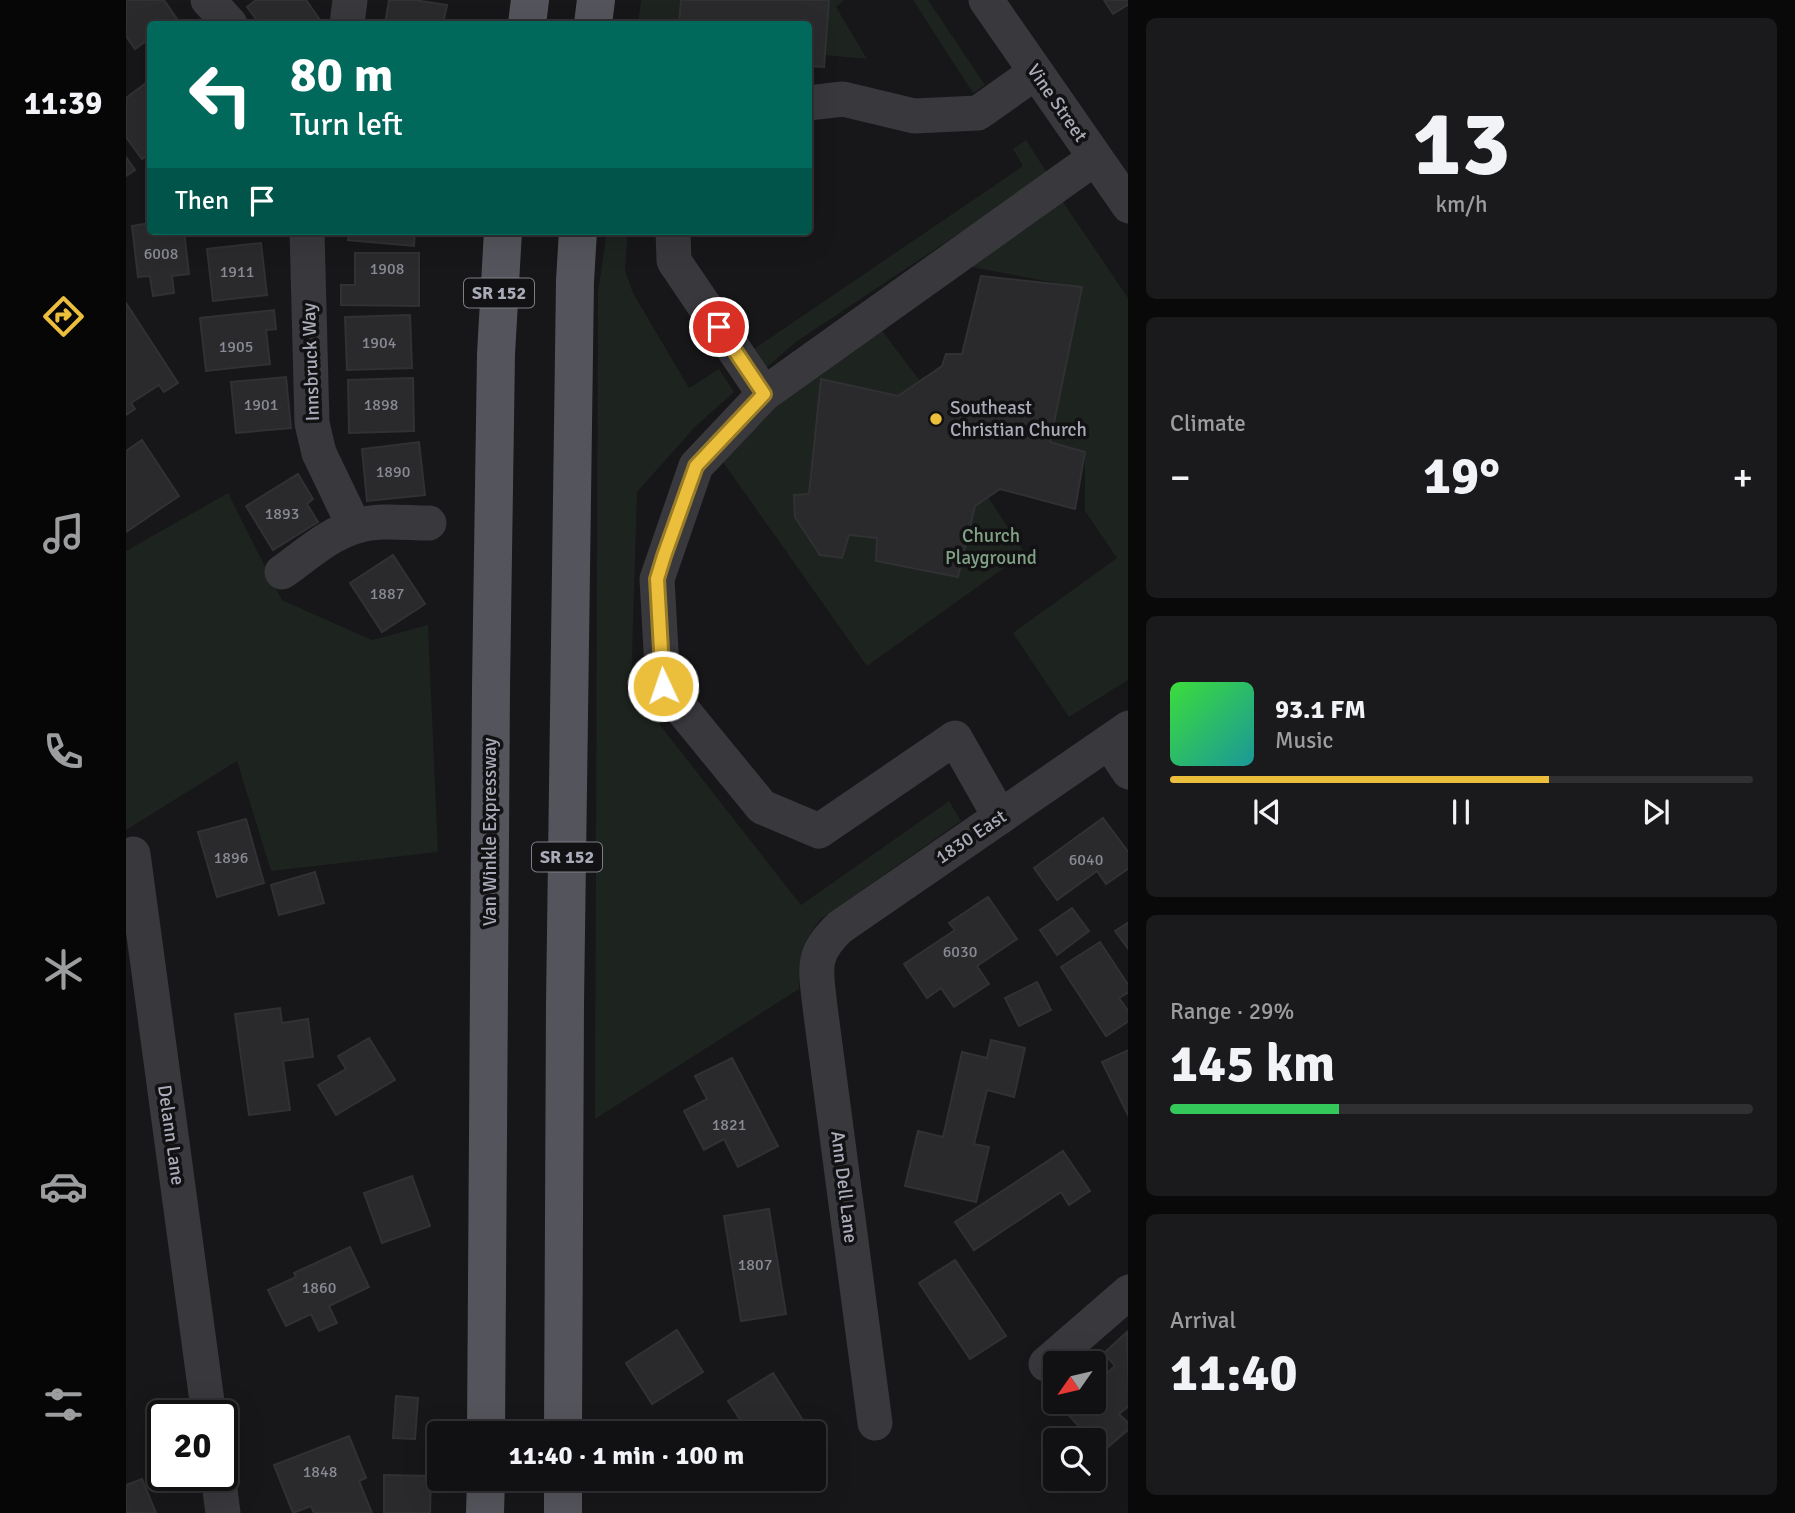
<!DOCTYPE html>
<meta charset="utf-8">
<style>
body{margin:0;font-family:Signika,sans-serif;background:#1a191b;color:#f1f3f6;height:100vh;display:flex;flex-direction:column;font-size:26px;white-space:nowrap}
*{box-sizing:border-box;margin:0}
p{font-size:23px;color:#9c9d9f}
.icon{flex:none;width:38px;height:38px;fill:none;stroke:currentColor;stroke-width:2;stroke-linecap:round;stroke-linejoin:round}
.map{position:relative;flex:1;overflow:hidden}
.drawer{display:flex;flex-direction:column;gap:18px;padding:18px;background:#09090a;width:667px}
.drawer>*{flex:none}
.banner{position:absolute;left:21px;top:21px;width:665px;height:214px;border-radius:7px;box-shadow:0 7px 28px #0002,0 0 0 2px #303032;background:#00695c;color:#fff;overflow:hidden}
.needle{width:46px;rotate:236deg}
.controls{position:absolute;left:917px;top:1351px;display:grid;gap:14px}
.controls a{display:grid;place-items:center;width:63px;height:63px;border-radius:7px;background:#111012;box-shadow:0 7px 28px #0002,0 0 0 2px #303032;font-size:35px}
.speed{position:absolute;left:21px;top:1400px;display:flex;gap:14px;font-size:35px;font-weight:700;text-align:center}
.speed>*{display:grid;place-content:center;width:91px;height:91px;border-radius:50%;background:#111012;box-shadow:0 7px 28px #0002,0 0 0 2px #303032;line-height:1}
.speed .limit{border:4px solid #111;border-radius:10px;background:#fff;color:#111}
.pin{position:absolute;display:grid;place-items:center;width:60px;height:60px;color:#fff;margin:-30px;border:4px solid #fff;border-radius:50%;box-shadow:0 2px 7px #0007}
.me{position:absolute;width:77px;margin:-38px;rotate:357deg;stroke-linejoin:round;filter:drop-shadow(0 0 5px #0008)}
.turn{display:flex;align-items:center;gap:24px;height:147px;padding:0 28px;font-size:32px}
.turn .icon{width:91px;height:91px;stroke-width:2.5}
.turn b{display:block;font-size:49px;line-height:60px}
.then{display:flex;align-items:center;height:66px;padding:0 28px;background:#0003;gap:14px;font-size:26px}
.big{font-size:52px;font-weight:800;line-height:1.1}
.drawer .tile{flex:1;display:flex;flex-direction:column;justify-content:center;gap:10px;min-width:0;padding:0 24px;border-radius:10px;background:#1a191b}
.drawer .dial{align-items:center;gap:0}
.dial b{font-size:91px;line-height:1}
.song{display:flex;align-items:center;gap:21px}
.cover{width:84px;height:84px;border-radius:10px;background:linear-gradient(135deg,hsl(120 70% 55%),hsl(180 70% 35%))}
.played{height:7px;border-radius:4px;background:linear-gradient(90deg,#ebbe3c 65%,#303032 65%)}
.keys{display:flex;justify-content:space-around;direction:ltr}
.heat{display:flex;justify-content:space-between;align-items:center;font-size:38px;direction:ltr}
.charge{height:10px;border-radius:5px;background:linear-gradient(90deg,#34c759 29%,#303032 0)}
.trip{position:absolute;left:301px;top:1421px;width:399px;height:70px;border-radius:7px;background:#111012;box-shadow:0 7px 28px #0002,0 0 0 2px #303032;font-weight:800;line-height:70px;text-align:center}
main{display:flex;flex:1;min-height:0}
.tabs{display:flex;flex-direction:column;width:126px;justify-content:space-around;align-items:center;background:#070607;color:#9c9d9f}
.tabs .icon{width:49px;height:49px}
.tabs .selected{color:#ebbe3c}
.tabs b{font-size:32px;color:#f1f3f6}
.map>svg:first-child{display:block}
</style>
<main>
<nav class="tabs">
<b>11:39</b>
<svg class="icon selected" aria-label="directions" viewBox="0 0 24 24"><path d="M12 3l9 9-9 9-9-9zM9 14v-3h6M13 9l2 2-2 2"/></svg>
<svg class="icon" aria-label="music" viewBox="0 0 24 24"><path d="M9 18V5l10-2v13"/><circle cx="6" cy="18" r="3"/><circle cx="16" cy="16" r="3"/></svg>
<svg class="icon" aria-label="phone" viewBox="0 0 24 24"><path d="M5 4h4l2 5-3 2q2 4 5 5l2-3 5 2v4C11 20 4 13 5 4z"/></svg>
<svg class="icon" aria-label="climate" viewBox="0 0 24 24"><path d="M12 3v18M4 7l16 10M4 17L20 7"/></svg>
<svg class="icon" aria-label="car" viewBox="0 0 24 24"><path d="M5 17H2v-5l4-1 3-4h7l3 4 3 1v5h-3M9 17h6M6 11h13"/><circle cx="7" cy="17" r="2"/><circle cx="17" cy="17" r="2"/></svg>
<svg class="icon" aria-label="filters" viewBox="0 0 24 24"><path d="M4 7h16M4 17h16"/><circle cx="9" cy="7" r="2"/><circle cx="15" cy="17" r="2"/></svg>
</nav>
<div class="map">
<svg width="1003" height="1513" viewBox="0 0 1003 1513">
<rect width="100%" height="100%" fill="#171618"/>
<g fill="#1d231e">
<polygon points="515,0 555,0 553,24 512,24"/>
<polygon points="703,0 718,0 710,7 741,59 699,55"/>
<polygon points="787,0 802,0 859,85 847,93"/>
<polygon points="900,140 922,174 670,342 632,375 619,355 897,166 887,149"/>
<polygon points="935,199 1002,298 1002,680 943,717 887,633 991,558 959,511 959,452 924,442 956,288 840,266"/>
<path d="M481,231H502L499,270L507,293L563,388L593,369L608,392L570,426L511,492L505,688L675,905L823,801L835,821L695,919C677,939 673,963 673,989L469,1119L472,292Z"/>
<polygon points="748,320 794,381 683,494 668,495 669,517 694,555 716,558 723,535 751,538 751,561 831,577 849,506 862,497 899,553 741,666 587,448"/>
<polygon points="102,493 156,600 246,640 302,625 312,852 145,871 111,761 0,830 0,551"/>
</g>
<g fill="#2a292c" stroke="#313134" stroke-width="2">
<polygon points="0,0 38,0 51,19 43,24 24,24 24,38 9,49 0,36"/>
<polygon points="130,0 180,0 194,20 188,24 134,24 121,7"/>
<polygon points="263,0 288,0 321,5 317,24 259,24"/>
<polygon points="555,0 703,0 698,67 682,66 682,24 553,24"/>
<polygon points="978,0 1003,0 1003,4 987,14"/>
<polygon points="24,80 24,153 16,159 0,137 0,98"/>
<polygon points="0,157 9,170 0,176"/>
<polygon points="24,223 24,231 58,231 63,274 46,276 48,293 27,296 24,276 12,277 6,226"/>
<polygon points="223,231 289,231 288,246 222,240"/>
<polygon points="135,243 141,295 87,301 81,249"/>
<polygon points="229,253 293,253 293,306 215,305 215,285 229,285"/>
<polygon points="855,276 956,287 924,442 959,452 949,509 874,489 849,506 832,577 750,561 751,538 723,535 716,558 694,555 669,517 668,495 683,494 695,379 772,396 816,366 820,354 836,354"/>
<polygon points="0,303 52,383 38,392 33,385 5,403 9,409 0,415"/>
<polygon points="148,310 150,329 140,330 144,364 80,371 74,318"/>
<polygon points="284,315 286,368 221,370 219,317"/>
<polygon points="160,377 165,428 110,433 105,382"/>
<polygon points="287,378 288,431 223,433 222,380"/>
<polygon points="16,440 53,496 0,532 0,451"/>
<polygon points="293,442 299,495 241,501 236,449"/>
<polygon points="172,474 187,499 181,504 192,522 147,550 120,506"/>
<polygon points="267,555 299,604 256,632 224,583"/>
<polygon points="977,818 1003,853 1003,868 980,884 971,871 931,900 908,868"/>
<polygon points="120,819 138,883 91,897 72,832"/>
<polygon points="189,872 198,903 153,915 145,885"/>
<polygon points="862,897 891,939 851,966 863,984 828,1007 815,988 801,998 778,964 829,930 823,923"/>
<polygon points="946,908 963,931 931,955 914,930"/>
<polygon points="1003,922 1003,950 989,931"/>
<polygon points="974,942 1003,986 1003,992 993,998 1003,1012 1003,1021 980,1036 935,967"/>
<polygon points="911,982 925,1010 893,1026 879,998"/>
<polygon points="154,1008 156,1023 182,1019 187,1057 157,1061 164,1110 123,1115 109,1014"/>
<polygon points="243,1038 269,1080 210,1115 192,1085 220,1069 212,1056"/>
<polygon points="865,1040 899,1048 888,1097 861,1090 848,1144 863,1147 850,1202 779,1186 792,1131 817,1137 836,1052 861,1058"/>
<polygon points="1003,1050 1003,1117 976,1062"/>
<polygon points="606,1058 652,1146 612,1167 598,1139 578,1150 558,1111 581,1099 569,1076"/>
<polygon points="937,1151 964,1191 943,1205 935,1192 848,1250 829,1222"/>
<polygon points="286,1176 304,1226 256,1243 238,1193"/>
<polygon points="643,1209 660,1314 615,1321 598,1216"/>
<polygon points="224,1247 243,1287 203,1306 211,1323 193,1331 185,1314 160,1326 142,1290 170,1277 168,1273"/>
<polygon points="829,1260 880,1336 844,1359 793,1283"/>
<polygon points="551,1330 577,1372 526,1404 500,1363"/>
<polygon points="1001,1332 1003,1406 993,1414 1003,1424 1003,1429 976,1452 939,1411 949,1402 968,1402 968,1385 989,1366 978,1353"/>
<polygon points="647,1373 685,1433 623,1433 602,1401"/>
<polygon points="270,1396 292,1398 289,1439 267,1438"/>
<polygon points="223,1436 240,1478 233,1481 246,1513 188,1513 185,1506 167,1513 148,1465"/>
<polygon points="688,1438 696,1451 688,1456"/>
<polygon points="258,1475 305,1476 304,1513 258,1513"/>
<polygon points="16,1479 30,1513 0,1513 0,1485"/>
</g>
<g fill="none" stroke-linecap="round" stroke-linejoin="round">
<g stroke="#38383d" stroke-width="35">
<polyline points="82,0 104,24"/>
<polyline points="860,0 1003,206"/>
<polyline points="221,24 224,0"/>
<polyline points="682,103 717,99 788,116 852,113 910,72"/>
<polyline points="181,231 186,423 193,453 228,526"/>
<polyline points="547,231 548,261 638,394"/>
<path d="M156,572C179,556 204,533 231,526C253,519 280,523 303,523"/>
<polyline points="983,742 1003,772"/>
<polyline points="874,817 829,738 693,831 636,807 537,686 531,579 570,466 638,394 969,158"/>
<polyline points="7,854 83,1416"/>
<polyline points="920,1364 1003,1292"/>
<path d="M749,1423L694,1007C690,969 684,955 714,927L1003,728"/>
<polyline points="92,1475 97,1513"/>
</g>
<g stroke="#54555c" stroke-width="38">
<polyline points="401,24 404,0"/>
<polyline points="467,24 470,0"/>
<polyline points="360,1433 365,687 370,354 377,231"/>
<polyline points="437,1433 439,1004 449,281 452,231"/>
<polyline points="359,1513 360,1479"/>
<polyline points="437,1513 437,1479"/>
</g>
</g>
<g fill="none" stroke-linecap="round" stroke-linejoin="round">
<defs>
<polyline id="route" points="537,686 531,579 538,556 570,466 638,394 593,327"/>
</defs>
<use href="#route" stroke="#997c27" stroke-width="18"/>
<use href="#route" stroke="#ebbe3c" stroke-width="12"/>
</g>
<circle fill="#ebbe3c" stroke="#121113" stroke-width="2.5" cx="810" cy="419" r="7"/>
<g text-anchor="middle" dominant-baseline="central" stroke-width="7" stroke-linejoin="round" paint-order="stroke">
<g font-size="16" fill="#888a94">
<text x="35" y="254">6008</text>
<text x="261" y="269">1908</text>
<text x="111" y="272">1911</text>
<text x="253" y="343">1904</text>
<text x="110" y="347">1905</text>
<text x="135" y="405">1901</text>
<text x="255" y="405">1898</text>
<text x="267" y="472">1890</text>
<text x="156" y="514">1893</text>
<text x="261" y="594">1887</text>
<text x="105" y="858">1896</text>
<text x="960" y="860">6040</text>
<text x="834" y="952">6030</text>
<text x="603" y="1125">1821</text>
<text x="629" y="1265">1807</text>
<text x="193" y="1288">1860</text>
<text x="194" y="1472">1848</text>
</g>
<g fill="#121113" stroke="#7c7e86" stroke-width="2">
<rect x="338" y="278.5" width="70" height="29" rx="5"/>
<rect x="406" y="842.5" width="70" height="29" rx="5"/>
</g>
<g font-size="18" font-weight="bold" fill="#a9acb8">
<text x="373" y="293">SR 152</text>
<text x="441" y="857">SR 152</text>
</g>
<g font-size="19" fill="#a9acb8" stroke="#121113">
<text transform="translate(931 103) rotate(55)">Vine Street</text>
<text transform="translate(185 362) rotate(-92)">Innsbruck Way</text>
<text transform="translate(364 832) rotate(-90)">Van Winkle Expressway</text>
<text transform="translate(845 837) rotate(-34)">1830 East</text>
<text transform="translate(45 1135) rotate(82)">Delann Lane</text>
<text transform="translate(718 1187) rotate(83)">Ann Dell Lane</text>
</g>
<g font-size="19" fill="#a9acb8" stroke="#121113" text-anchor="start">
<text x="824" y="408">Southeast<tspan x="824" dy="22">Christian Church</tspan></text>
</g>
<g font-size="19" fill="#81a285" stroke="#121113">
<text x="865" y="536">Church<tspan x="865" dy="22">Playground</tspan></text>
</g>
</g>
</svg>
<div class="controls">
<a><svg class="needle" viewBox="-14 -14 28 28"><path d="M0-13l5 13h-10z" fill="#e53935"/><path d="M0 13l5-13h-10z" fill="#9c9d9f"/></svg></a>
<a><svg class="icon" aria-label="search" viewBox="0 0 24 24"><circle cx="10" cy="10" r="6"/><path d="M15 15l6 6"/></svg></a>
</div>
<div class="speed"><div class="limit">20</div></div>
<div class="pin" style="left:593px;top:327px;background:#d93025"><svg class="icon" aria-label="arrive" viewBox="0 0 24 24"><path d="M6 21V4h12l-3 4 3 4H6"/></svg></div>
<svg class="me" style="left:537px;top:686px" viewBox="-20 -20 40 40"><circle r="17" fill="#ebbe3c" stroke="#fff" stroke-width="3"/><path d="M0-11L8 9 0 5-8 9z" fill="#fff"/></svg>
<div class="trip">11:40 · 1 min · 100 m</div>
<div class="banner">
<div class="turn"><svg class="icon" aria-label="left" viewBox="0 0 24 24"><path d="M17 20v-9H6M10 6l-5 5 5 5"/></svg><div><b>80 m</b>Turn left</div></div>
<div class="then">Then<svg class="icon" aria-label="arrive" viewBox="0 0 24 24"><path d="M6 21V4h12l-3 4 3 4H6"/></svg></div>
</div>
</div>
<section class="drawer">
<div class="tile dial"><b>13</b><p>km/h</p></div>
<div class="tile"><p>Climate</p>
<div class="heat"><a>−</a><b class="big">19°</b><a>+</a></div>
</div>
<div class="tile">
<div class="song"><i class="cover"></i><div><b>93.1 FM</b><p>Music</p></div></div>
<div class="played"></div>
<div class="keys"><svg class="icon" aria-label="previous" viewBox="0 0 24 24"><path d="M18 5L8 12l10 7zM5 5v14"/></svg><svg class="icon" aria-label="pause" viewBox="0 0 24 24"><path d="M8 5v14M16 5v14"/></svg><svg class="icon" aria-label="next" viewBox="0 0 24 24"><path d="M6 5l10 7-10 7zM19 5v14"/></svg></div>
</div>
<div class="tile"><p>Range · 29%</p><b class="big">145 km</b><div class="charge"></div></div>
<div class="tile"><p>Arrival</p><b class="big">11:40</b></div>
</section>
</main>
